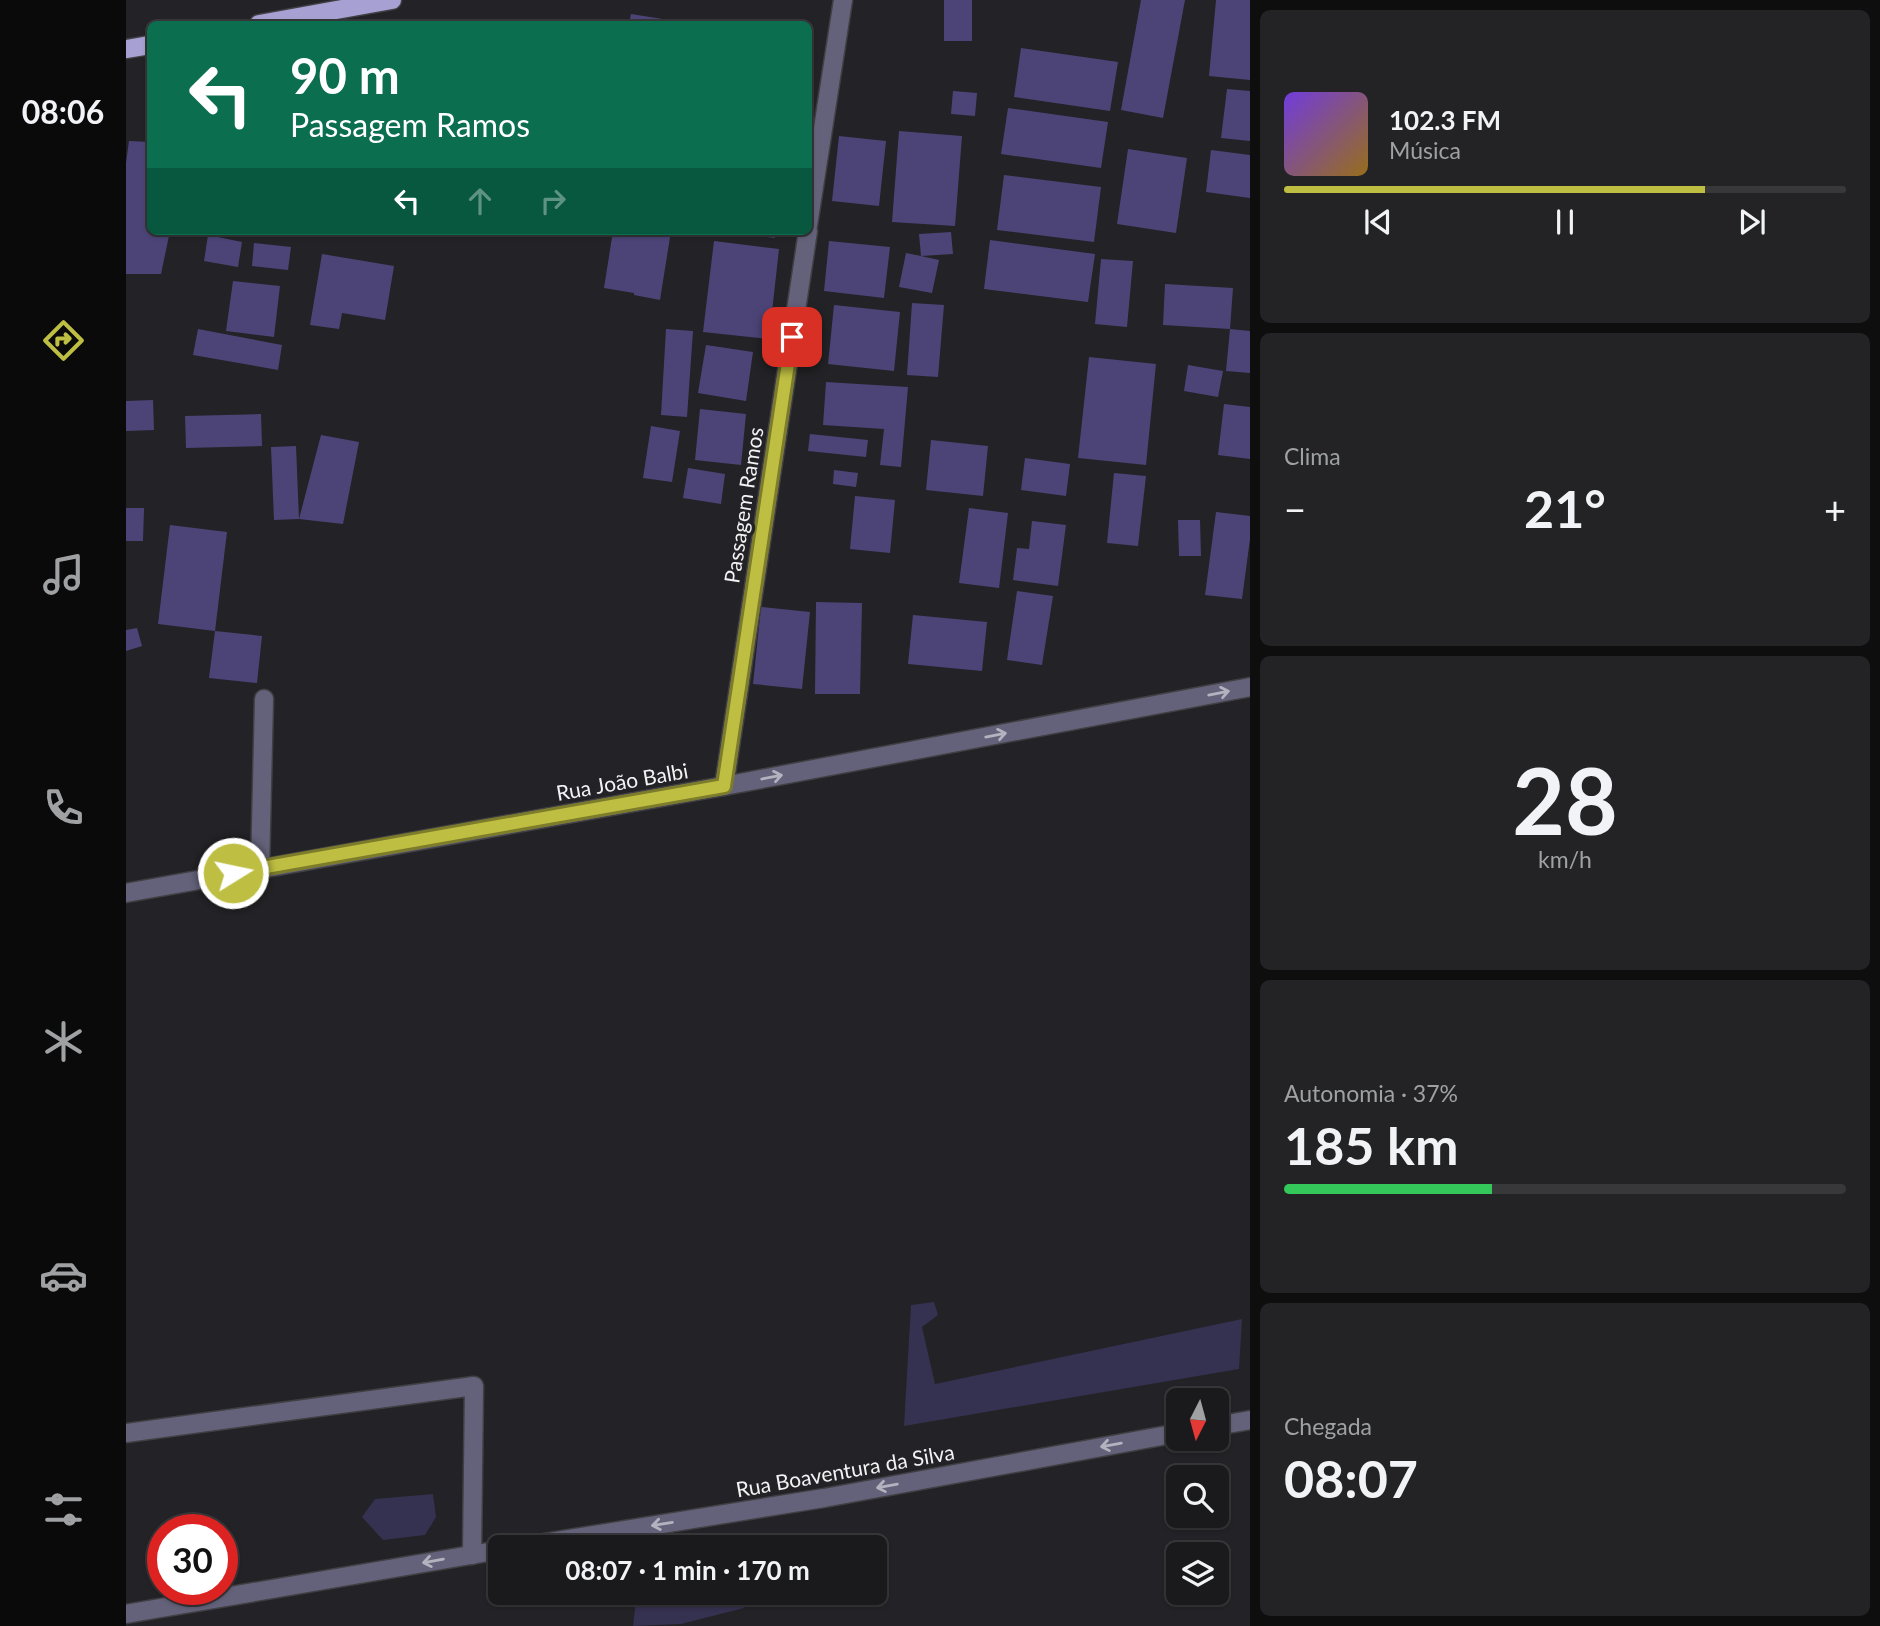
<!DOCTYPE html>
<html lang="pt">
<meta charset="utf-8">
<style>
body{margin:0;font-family:Lato,sans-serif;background:#232325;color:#f1f3f6;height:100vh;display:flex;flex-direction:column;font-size:26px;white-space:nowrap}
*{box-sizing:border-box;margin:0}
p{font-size:23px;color:#9fa1a3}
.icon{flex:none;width:38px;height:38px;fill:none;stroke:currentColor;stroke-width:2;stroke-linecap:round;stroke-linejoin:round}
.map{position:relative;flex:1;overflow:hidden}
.drawer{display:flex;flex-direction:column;gap:10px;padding:10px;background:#0e0e0f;width:630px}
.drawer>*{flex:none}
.hud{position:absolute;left:21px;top:21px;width:665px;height:214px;border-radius:10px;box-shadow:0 2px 5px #0004,0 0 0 2px #38383b;background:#0b6e4f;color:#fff;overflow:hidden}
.needle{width:46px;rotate:186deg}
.buttons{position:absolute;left:1040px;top:1388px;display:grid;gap:14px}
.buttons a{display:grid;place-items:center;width:63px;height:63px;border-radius:10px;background:#1a1a1c;box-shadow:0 2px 5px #0004,0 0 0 2px #38383b;font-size:35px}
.speed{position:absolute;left:21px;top:1514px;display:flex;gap:14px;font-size:35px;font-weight:700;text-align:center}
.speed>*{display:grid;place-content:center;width:91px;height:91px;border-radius:50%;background:#1a1a1c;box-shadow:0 2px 5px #0004,0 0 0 2px #38383b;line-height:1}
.speed .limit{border:10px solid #d22;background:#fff;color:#111}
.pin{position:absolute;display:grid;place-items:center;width:60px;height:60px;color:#fff;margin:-30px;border-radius:14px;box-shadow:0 4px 10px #0006}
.me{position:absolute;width:77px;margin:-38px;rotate:80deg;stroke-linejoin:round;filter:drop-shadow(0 0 5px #0008)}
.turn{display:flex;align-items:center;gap:24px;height:147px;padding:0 28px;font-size:32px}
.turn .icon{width:91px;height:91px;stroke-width:2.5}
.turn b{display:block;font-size:49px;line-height:60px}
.lanes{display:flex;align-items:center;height:66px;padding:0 28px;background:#0003;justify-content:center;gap:35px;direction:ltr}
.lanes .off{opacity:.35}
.big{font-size:52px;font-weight:700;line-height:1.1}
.drawer .tile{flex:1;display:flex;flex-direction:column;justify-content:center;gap:10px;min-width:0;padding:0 24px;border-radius:10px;background:#232325}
.drawer .dial{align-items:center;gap:0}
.dial b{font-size:91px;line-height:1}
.song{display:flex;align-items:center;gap:21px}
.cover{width:84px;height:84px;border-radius:10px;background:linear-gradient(135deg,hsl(260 70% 55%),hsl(40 70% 35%))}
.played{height:7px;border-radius:4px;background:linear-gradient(90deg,#bebf42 75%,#38383b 75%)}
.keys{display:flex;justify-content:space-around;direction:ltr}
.heat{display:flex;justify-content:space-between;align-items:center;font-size:38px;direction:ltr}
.charge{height:10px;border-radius:5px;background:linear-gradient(90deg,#34c759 37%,#38383b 0)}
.trip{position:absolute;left:362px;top:1535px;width:399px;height:70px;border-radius:10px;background:#1a1a1c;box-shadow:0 2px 5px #0004,0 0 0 2px #38383b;font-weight:700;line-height:70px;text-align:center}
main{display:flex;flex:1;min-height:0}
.menu{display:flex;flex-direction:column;width:126px;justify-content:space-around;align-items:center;background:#0a0a0b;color:#9fa1a3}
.menu .icon{width:49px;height:49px}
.menu .selected{color:#bebf42}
.menu b{font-size:32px;color:#f1f3f6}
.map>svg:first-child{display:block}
</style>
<main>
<nav class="menu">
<b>08:06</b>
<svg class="icon selected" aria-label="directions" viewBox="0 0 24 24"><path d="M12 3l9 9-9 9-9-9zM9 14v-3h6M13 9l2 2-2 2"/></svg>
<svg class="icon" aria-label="music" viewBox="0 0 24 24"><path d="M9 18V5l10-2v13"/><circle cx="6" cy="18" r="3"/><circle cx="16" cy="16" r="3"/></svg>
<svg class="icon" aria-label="phone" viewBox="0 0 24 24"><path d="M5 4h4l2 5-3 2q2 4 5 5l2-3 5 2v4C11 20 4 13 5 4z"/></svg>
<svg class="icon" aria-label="climate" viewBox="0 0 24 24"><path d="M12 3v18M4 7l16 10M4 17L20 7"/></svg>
<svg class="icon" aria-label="car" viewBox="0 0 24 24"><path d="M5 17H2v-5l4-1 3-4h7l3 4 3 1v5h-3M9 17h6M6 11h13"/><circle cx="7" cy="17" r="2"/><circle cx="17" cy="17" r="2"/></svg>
<svg class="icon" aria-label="filters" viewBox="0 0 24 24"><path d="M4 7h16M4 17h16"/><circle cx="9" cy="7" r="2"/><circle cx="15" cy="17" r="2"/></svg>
</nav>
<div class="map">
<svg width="1124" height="1626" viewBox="0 0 1124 1626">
<rect width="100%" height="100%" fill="#232226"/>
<g fill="#353150">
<polygon points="808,1302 812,1315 796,1327 809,1384 1116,1319 1113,1369 778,1426 785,1305"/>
<polygon points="307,1494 310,1517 299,1535 257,1540 236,1517 249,1499"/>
<polygon points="511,1593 616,1593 618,1608 555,1624 507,1626"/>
</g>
<g fill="#4c4477">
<rect x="818" y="0" width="28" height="41"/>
<polygon points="1015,0 1059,0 1037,118 995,110"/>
<polygon points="1090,0 1124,0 1124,80 1083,76"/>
<polygon points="505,14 562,23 562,24 503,24"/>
<polygon points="895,48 992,62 984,111 888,97"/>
<polygon points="1101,89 1124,91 1124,141 1095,138"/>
<polygon points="827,91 851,93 849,116 825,114"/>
<polygon points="882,108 982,122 975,168 875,154"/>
<polygon points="773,131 836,136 829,226 766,222"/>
<polygon points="713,136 760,141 753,206 706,201"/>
<polygon points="3,141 24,142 24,231 44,231 35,274 0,274 0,163"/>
<polygon points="1002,149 1061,158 1050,233 991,224"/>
<polygon points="1085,150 1124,155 1124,198 1080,192"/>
<polygon points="878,175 975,187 968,242 871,230"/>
<polygon points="487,231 545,231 534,300 508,295 508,293 478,288"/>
<polygon points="604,231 650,231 649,238 604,233"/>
<polygon points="825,232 827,254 795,256 813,260 806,293 773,287 780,253 795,256 793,234"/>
<polygon points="82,235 116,242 112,267 78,261"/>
<polygon points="864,240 969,254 962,302 858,289"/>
<polygon points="588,241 653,249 643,339 577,332"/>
<polygon points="703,241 764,247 758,298 698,291"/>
<polygon points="128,243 165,247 162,270 126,266"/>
<polygon points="196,254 268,266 259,320 216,313 213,329 184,325"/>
<polygon points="975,259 1007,261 1001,327 969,324"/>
<polygon points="107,281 154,286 148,337 100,331"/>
<polygon points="1039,284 1107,288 1104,329 1124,331 1124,373 1100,371 1104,329 1037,325"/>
<polygon points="786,303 818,305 812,377 781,375"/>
<polygon points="708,305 774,312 768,371 702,364"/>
<polygon points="72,329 156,345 152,370 67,355"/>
<polygon points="540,329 567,331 561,417 535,415"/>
<polygon points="580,345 627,352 620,401 572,393"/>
<polygon points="963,357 1030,364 1020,465 952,458"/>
<polygon points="1062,365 1097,371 1092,397 1058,391"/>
<polygon points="700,382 782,387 775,467 754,465 758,429 697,425"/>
<polygon points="27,400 28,430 0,431 0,401"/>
<polygon points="1098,404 1124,407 1124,459 1092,455"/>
<polygon points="574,409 620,414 615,465 569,460"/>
<polygon points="135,414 136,446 60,448 59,416"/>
<polygon points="525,426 554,431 546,482 517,478"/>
<polygon points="684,434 742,440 740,457 682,451"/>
<polygon points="195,435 233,442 217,524 173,519"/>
<polygon points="805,440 862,446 857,496 800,490"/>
<polygon points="170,446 173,519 148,520 145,447"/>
<polygon points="899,458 944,464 940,496 895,490"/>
<polygon points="562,468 599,474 595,504 557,498"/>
<polygon points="708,470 732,473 730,487 707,484"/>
<polygon points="988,473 1020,476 1012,546 981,543"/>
<polygon points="729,496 769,500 764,553 724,549"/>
<polygon points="0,508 18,508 17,541 0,541"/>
<polygon points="843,508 882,513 873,588 833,583"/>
<polygon points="1090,512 1124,516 1124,539 1116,599 1079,595"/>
<polygon points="1052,520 1074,520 1075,556 1053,556"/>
<polygon points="906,521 940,525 932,586 887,580 891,548 903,549"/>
<polygon points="44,525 101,532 89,631 32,624"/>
<polygon points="891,591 927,596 916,665 881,660"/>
<polygon points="690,602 736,603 734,694 689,694"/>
<polygon points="635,607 684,612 676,689 627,684"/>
<polygon points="787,615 861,622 856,671 782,664"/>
<polygon points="11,628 16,646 0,651 0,630"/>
<polygon points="89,631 136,636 131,683 83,678"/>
</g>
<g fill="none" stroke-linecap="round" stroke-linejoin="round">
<defs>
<g id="minor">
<polyline points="682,225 717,0"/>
<polyline points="598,786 682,231"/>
<polyline points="134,869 138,699"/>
<polyline points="0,893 598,786 1124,687"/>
<polyline points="1090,1426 1124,1420"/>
<polyline points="0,1433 348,1386 346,1555"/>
<polyline points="393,1547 698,1498 1052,1433"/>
<polyline points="0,1614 374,1550"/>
</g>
<g id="major">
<polyline points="133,24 266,0"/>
<polyline points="0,49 24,45"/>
</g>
</defs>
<use href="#minor" stroke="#403f43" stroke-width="21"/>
<use href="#major" stroke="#403f43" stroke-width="21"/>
<use href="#minor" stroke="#64627a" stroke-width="18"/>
<use href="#major" stroke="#a6a1d2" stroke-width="18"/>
</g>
<defs><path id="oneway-shaft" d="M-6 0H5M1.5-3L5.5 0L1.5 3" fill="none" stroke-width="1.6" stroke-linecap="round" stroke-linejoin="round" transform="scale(1.75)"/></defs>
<g stroke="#b3b2be">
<use href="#oneway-shaft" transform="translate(1093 693) rotate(-11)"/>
<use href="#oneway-shaft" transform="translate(870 735) rotate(-11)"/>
<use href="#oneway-shaft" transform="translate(646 777) rotate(-11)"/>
<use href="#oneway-shaft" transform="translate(985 1445) rotate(170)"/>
<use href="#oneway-shaft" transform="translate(761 1486) rotate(170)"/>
<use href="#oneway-shaft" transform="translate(536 1524) rotate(171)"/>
<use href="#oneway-shaft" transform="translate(307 1561) rotate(170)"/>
</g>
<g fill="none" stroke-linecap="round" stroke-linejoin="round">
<defs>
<polyline id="route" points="107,873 598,786 666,337"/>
</defs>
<use href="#route" stroke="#7c7c2b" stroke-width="18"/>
<use href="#route" stroke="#bebf42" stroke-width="12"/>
</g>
<g text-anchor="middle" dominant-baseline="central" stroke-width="7" stroke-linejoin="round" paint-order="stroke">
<g font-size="21" fill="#f3f3f5" stroke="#232226">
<text transform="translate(617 505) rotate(-81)">Passagem Ramos</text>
<text transform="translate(496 781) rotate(-10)">Rua João Balbi</text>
<text transform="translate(719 1470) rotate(-10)">Rua Boaventura da Silva</text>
</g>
</g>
</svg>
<div class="buttons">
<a><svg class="needle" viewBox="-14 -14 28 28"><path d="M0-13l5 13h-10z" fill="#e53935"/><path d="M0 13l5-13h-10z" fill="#9fa1a3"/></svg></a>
<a><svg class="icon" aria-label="search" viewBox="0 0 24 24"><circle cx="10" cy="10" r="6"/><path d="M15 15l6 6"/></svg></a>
<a><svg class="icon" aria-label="layers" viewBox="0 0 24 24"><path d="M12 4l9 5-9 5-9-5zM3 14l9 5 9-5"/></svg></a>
</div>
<div class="speed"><div class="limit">30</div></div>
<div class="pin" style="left:666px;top:337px;background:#d93025"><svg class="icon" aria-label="arrive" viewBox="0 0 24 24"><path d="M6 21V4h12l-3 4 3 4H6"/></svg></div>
<svg class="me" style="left:107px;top:873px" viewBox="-20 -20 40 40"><circle r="17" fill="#bebf42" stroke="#fff" stroke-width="3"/><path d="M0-11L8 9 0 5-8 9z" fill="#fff"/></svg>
<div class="trip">08:07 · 1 min · 170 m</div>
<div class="hud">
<div class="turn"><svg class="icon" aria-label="left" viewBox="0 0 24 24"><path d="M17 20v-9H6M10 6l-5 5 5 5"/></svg><div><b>90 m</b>Passagem Ramos</div></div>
<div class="lanes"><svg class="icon" aria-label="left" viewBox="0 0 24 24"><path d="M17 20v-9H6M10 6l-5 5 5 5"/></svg><svg class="icon off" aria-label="ahead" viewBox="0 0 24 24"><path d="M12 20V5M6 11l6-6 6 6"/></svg><svg class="icon off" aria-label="right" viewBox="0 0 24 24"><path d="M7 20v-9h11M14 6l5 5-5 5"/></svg></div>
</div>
</div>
<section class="drawer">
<div class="tile">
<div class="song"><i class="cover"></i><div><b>102.3 FM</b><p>Música</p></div></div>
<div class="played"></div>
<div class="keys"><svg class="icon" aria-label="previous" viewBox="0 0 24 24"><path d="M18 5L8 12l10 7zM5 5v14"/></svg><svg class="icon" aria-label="pause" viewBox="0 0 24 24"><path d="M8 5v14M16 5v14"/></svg><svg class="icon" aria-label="next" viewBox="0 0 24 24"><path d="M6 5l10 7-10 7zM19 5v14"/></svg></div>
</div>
<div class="tile"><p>Clima</p>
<div class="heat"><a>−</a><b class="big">21°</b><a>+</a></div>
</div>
<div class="tile dial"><b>28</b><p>km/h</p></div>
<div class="tile"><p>Autonomia · 37%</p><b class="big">185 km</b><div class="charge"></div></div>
<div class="tile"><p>Chegada</p><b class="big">08:07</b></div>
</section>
</main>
